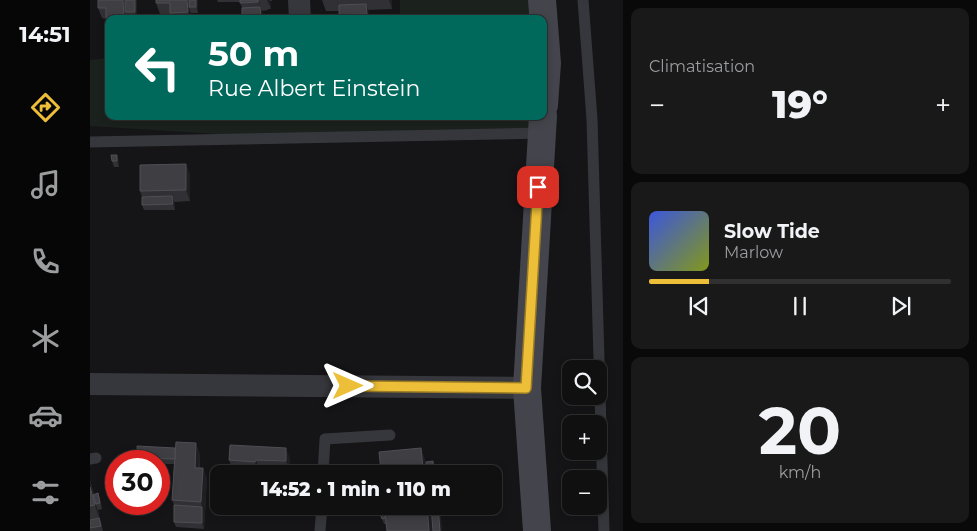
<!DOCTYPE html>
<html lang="fr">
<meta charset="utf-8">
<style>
body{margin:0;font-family:Montserrat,sans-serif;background:#19191a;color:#f1f3f6;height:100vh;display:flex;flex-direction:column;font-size:19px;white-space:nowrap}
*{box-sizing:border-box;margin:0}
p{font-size:16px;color:#9c9d9f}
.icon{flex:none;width:28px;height:28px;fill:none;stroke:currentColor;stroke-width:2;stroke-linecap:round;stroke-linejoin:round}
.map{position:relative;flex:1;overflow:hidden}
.details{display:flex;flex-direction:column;gap:8px;padding:8px;background:#090909;width:354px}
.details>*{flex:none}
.guide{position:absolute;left:15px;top:15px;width:442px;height:105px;border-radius:10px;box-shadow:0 2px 8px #0003,0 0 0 1px #303031;background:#00695c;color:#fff;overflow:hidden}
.controls{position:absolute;left:472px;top:360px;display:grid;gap:10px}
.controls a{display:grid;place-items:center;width:45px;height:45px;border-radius:10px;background:#101011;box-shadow:0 2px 8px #0003,0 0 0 1px #303031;font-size:25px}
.speed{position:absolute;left:15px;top:450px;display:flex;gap:10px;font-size:25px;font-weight:700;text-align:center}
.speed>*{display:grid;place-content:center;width:65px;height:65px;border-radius:50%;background:#101011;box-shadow:0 2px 8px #0003,0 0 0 1px #303031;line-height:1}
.speed .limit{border:8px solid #d22;background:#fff;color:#111}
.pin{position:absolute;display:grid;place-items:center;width:42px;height:42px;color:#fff;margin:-21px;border-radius:10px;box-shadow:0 2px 8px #0006}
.me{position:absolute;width:55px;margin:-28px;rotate:90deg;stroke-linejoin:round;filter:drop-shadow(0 0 4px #0008)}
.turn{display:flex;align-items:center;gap:18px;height:105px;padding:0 20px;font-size:22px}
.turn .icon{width:65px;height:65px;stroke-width:2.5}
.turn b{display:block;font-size:35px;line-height:42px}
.big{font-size:38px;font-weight:800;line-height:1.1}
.details .widget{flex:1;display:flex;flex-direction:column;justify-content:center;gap:8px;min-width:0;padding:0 18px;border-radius:10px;background:#19191a}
.details .dial{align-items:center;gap:0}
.dial b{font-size:65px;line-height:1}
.song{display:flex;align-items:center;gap:15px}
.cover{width:60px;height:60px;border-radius:8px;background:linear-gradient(135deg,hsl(230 70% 55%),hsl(70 70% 35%))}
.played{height:5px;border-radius:2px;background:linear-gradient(90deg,#edbe37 20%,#303031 20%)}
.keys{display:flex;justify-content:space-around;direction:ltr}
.heat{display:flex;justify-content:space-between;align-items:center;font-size:28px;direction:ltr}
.trip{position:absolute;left:120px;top:465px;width:292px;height:50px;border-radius:10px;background:#101011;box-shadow:0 2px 8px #0003,0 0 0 1px #303031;font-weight:800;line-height:50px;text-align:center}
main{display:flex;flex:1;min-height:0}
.tabs{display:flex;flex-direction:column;width:90px;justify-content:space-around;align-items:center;background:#060607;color:#9c9d9f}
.tabs .icon{width:35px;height:35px}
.tabs .current{color:#edbe37}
.tabs b{font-size:22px;color:#f1f3f6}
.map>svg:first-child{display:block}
</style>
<main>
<nav class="tabs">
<b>14:51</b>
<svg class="icon current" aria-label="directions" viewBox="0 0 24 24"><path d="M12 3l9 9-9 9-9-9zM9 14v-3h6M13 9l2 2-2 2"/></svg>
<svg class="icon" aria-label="music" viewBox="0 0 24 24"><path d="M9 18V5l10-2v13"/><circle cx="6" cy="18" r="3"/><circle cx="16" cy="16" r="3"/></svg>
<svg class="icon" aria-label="phone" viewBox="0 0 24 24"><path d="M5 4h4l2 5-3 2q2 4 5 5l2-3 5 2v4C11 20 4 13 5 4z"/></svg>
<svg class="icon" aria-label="climate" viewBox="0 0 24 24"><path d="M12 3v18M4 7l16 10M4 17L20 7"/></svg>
<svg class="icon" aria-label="car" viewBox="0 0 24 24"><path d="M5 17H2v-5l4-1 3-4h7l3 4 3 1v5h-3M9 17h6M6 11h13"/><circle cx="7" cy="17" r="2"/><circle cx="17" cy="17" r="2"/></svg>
<svg class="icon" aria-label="filters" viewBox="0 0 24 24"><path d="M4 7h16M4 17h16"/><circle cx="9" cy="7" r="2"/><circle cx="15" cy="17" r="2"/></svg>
</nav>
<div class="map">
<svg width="534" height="531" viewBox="0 0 534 531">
<rect width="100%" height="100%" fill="#151517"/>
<g fill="#1b221d">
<polygon points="310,0 452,0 454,19 310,19"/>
<polygon points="19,58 19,116 453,116 452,133 128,134 0,126 0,60"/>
</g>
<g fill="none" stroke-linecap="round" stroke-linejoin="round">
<g stroke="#36373c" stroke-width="11">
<polyline points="493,0 502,119 514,531"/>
<polyline points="0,142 452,133"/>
<polyline points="0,459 6,458"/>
<polyline points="233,474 235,439 300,435"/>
<polyline points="230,531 232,506"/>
</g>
<g stroke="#36373c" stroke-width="22">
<polyline points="209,0 210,19"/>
<polyline points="0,384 437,388"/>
</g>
<g stroke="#44454c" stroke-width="28">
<polyline points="452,0 457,63 454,105"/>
<polyline points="447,531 437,388 453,116"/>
</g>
</g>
<g fill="#313135">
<polygon points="8,0 47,0 47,18 37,17 37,19 19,19 19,26 16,19 12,18 8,8"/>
<polygon points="108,0 108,13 101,13 101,19 83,19 81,14 70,14 66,3"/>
<polygon points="127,0 182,0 182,1 180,1 181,9 178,9 178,10 172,11 173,19 153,19 152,8 150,2 128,2"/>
<polygon points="232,0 302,0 302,9 278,10 279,19 251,19 249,15 249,11 236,11"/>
<polygon points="22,161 29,161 29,167 24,167"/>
<polygon points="96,164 100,175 100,201 84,202 85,210 54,210 52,205 52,197 50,191"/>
<polygon points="110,454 110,468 113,468 117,479 114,529 86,527 84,522 84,505 82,500 84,464 69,464 69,461 50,461 48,458"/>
<polygon points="200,459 200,472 170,470 169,473 143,471 139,460"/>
<polygon points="0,480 4,495 8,493 10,499 12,509 8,510 13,531 0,531"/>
<polygon points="287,506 350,506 352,531 297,531 296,524 294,524"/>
</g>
<g fill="#202023">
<polygon points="33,0 37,0 35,12 37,19 34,19 34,18"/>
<polygon points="45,0 47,0 47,18 45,12"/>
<polygon points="97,0 101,0 99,7 101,13 101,19 100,19 98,12"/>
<polygon points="106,0 108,0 108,13 106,7"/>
<polygon points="168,0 172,11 173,19 171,19 171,16 170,7"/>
<polygon points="177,0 180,0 180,1 181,9"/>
<polygon points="299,0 302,0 302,9"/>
<polygon points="276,4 278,10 279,19 277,14"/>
<polygon points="27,155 29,161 29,167 27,161"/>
<polygon points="96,164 100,175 100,201 96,190"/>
<polygon points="82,196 84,201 85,210 83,204"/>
<polygon points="106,443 110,454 109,479 105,468"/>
<polygon points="196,448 200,459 200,472 196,461"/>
<polygon points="331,448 338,468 339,474 335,474 333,468"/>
<polygon points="166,460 170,470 169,473 165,462"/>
<polygon points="343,461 345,466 346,474 344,474"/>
<polygon points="113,468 117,479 114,529 112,523 112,507 111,502"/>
<polygon points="0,480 6,504 13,531 5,505 0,487"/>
<polygon points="337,506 342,506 344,531 339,531"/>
<polygon points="348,506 350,506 352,531 350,531"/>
</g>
<g fill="#3e3e43" stroke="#4e4f55">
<polygon points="8,0 33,0 34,18 16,18 16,8 8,8"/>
<rect x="35" y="0" width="10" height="12"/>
<polygon points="66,0 97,0 98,12 80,13 80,3 66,3"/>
<rect x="99" y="0" width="7" height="7"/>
<polygon points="150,0 168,0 168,2 150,3"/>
<polygon points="276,4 277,14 249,15 249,5"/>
<polygon points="170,7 171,16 152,17 152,8"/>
<polygon points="21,155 27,155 27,161 22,161"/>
<polygon points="96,164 96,190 50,191 50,165"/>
<polygon points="82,196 83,204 52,205 52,197"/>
<polygon points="86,442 106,443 105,468 113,468 111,502 82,500"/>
<polygon points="140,445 196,448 196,461 166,460 165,462 139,460"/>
<polygon points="47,446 85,448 85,459 48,458"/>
<polygon points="331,448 333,468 336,467 337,474 287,474 287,472 291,471 289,452"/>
<polygon points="343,461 344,474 339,474 337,469 336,462"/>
<polygon points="0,487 5,505 0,506"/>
<polygon points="8,493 10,503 6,504 3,495"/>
<polygon points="84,505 112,507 112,523 84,522"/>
<polygon points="287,506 290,506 295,518 292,519"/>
<polygon points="294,506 337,506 339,531 297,531"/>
<polygon points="341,506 348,506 350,531 343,531"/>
<polygon points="9,518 11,526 0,528 0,520"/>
</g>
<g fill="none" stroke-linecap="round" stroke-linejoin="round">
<defs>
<polyline id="route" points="258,386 436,388 448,187"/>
</defs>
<use href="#route" stroke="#9a7c24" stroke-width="12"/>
<use href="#route" stroke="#edbe37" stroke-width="9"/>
</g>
</svg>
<div class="controls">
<a><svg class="icon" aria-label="search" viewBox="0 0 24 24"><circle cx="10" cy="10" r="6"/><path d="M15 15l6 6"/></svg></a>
<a>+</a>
<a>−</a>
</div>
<div class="speed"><div class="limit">30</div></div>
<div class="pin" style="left:448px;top:187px;background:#d93025"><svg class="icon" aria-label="arrive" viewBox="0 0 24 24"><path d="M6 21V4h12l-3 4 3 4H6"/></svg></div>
<svg class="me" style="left:258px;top:386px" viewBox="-20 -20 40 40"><path d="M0-17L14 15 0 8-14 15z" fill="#edbe37" stroke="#fff" stroke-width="4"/></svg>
<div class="trip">14:52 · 1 min · 110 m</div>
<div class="guide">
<div class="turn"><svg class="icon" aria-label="left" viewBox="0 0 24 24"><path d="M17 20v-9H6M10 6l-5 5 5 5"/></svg><div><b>50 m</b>Rue Albert Einstein</div></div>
</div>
</div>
<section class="details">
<div class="widget"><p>Climatisation</p>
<div class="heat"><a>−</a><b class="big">19°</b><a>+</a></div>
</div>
<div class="widget">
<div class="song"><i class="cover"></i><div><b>Slow Tide</b><p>Marlow</p></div></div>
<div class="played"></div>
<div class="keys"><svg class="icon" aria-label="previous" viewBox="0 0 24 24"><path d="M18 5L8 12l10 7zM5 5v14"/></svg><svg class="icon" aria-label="pause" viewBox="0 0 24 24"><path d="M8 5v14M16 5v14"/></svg><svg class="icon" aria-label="next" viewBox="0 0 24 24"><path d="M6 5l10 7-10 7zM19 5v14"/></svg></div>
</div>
<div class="widget dial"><b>20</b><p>km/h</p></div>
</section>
</main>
